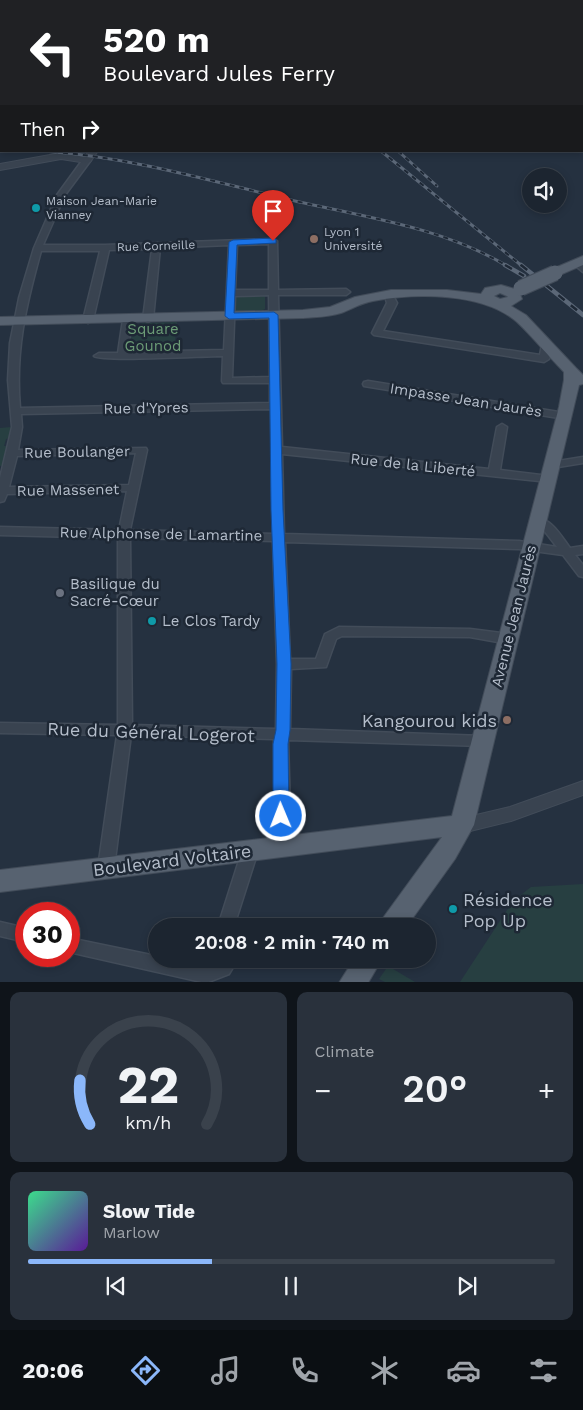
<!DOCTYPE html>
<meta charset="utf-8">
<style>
body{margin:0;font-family:"Work Sans",sans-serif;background:#29313c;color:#f1f3f6;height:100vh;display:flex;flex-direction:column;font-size:19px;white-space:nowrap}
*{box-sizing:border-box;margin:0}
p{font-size:16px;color:#a0a5ab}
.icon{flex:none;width:28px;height:28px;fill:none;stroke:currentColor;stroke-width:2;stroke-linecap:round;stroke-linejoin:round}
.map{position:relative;height:982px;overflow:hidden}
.panel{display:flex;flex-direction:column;gap:10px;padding:10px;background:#0f141a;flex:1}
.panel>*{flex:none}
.banner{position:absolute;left:0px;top:0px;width:584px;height:152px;box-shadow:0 2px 8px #0003,0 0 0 1px #3a424c;background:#202124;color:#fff;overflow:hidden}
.controls{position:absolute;left:522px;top:168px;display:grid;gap:10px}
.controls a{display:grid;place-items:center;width:45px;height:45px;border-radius:50%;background:#1c2530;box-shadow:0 2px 8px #0003,0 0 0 1px #3a424c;font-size:25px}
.speed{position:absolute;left:15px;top:902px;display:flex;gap:10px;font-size:25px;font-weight:700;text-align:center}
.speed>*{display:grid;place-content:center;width:65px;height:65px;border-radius:50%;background:#1c2530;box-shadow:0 2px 8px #0003,0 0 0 1px #3a424c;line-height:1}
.speed .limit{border:8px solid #d22;background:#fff;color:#111}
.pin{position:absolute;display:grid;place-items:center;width:42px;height:42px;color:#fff;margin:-51px -21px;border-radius:50% 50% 50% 0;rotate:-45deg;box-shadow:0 0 5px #0007}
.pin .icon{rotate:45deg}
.me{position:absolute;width:55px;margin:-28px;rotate:359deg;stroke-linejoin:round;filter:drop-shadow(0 0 4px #0008)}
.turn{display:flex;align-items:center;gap:18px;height:105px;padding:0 20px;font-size:22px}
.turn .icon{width:65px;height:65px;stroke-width:2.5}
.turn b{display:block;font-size:35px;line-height:42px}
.then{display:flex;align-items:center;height:48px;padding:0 20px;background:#0003;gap:10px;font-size:19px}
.big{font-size:38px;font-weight:600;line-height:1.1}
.panel .tile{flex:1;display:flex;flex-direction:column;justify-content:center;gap:8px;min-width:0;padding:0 18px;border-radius:10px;background:#29313c}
.panel .dial{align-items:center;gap:0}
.dial svg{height:130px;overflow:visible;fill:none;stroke:#3a424c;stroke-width:7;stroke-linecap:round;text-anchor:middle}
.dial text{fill:#f1f3f6;stroke:none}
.song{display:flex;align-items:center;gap:15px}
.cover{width:60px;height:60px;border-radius:8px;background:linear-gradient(135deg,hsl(150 70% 55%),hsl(270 70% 35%))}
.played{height:5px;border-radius:2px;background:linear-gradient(90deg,#8bb7fa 35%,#3a424c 35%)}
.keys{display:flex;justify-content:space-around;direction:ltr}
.heat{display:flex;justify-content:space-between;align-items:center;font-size:28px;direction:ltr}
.panel .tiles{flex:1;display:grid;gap:10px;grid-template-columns:1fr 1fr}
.tile:last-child{grid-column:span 2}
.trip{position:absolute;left:148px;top:918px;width:288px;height:50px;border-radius:25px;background:#1c2530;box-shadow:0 2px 8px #0003,0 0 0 1px #3a424c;font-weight:600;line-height:50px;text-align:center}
.dock{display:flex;height:80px;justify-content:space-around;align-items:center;background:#0b0f13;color:#a0a5ab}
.dock .icon{width:35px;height:35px}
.dock .on{color:#8bb7fa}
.dock b{font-size:22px;color:#f1f3f6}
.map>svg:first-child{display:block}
</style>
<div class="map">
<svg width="583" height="983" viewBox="0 0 583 983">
<rect width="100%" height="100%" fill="#253140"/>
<g fill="#273f41">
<polygon points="261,294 265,296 265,309 258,312 233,313 233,296"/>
<polygon points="177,322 174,352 138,353 128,348 131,328 143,323"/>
<polygon points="11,427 11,438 6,439 4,446 10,446 6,465 0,466 0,428"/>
<polygon points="583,884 583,982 460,982 513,901 531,887"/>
<polygon points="388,966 415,982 385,982 379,979"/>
</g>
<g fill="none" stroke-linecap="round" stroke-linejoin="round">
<defs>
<g id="minor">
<polygon points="113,0 119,0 120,1 114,1"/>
<polygon points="235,0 241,0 242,1 236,1"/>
<polygon points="435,0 443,0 444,1 436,1"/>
<rect x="582" y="27" width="1" height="4"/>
<rect x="0" y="47" width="1" height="4"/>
<rect x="0" y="93" width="1" height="4"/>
<path d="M84,158L91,160L65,195L43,245H105L273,239L277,241L278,290L346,289L350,292L346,295H278L282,447L489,469L497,427L502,424L507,427L500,470L549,476L555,479L549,482L282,454L284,534L519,541L557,547L543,529L531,522L533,519C550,515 561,536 570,548L583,546V554L575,555L583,565V577L579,576L563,555L519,549L285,542L290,659H316L325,634L339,627L470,629L509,634L514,636L516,639L514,642L509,644L470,637L342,636L336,639L326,667L291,669L290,729L483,736L488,737L490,741L488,745L483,746L288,740L291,847L288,852L283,853L278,852L275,847L274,739L131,735L114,868L112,873L106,875L100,873L98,868L117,735L0,733V723L118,725V538L0,535V527L119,530L127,491L7,494L4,501L0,502V478L12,427L8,380L10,343L19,298L34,248L57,195ZM269,244V290H235L237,245ZM229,245L224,350L127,352L133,319L128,316L123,319L118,353H99L94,356C102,362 205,356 223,356L222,381L223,383H270V403L20,408C15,351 26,305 41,251H100L83,320L88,323L93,320L109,250L152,249L143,319L148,322L153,319L160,248ZM269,295L270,377L232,378L235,296ZM271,409L273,534L130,530L147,450L146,448L18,450L22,427L21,414ZM136,453L129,485L9,487L17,456ZM130,538L273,541L277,664L276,729L132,725Z"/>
<polygon points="581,264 583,265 583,272 577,267"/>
<polygon points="389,293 392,294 397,303 383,331 540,355 542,344 547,341 552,344 549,359 544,362 374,335 372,333 387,303 385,296"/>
<polygon points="368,381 565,413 570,416 565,419 364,386 363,384 364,382"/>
<polygon points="583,457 583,463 552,468 547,465 552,462"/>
<polygon points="250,845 255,846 258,851 236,920 237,926 221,926 220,920 242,851 245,846"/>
<polygon points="0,922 26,928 26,942 0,936"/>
<path d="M69,938L156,956V959C172,959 196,968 207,967C213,966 217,963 220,959H238L229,974L206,983L69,952Z"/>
</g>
<g id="tertiary">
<rect x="582" y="89" width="1" height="4"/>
<polygon points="89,151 98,151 90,162 87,163 61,159 0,170 0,164 61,153 85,157"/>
<polygon points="583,781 583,795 511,821 462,833 455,830 453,825 455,820 510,807"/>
</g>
<g id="primary">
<polygon points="583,256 583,265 555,277 548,273 550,270"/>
<path d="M501,285L518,290L522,299L511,306L526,315L576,368L583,375V384L579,385L474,825L455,859L407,926H379L383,918L442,837L0,892V870L452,816L559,407L564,380V372C548,356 533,337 517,322C483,292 415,293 373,301C361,303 352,309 341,313C328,317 316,317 303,318L0,325V317L303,310L330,307L355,297L391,290H447L481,294L485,288ZM500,293L507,296L508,297L500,299L494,296Z"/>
<polygon points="354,959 382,959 368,983 339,983"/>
</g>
</defs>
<use href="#minor" stroke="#424c59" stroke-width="3"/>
<use href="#tertiary" stroke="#424c59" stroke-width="2"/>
<use href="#primary" stroke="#424c59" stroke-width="2"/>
<use href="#minor" fill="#394350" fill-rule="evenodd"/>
<use href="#tertiary" fill="#394350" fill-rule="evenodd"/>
<use href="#primary" fill="#576270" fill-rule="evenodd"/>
<defs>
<g id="rail-far1">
<path d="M43,151C130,157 207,180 291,200C364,217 442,227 507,266"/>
<polyline points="381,151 522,266"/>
<polyline points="398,151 437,186"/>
</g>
<g id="rail">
<polyline points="505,265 524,276"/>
<polyline points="521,265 583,315"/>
</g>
</defs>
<use href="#rail-far1" stroke="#5b6777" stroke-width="3"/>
<use href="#rail" stroke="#5b6777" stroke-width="4.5"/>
<use href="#rail-far1" stroke="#1e2835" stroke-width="2" stroke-dasharray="5" stroke-linecap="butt"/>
<use href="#rail" stroke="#1e2835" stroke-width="2.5" stroke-dasharray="8" stroke-linecap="butt"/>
<defs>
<polyline id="primary-bridge" points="521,288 555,273"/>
</defs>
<use href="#primary-bridge" stroke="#424c59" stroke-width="17" stroke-linecap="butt"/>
<use href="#primary-bridge" stroke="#576270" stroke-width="15"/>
</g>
<polygon fill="#1a73e8" stroke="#114b97" points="273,238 276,239 276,243 237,245 234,313 274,312 278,315 283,510 291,664 290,730 288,744 289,816 286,820 281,822 276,820 273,816 273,744 276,730 277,664 271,510 269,318 229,319 225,316 229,242 233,240"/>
<g fill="#0f9aa8" stroke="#1e2835" stroke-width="2">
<circle cx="36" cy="208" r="5"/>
<circle cx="152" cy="621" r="5"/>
<circle cx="453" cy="909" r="5"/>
</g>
<g fill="#8d6e63" stroke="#1e2835" stroke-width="2">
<circle cx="314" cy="239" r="5"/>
<circle cx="507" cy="720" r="5"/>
</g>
<circle fill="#6b7280" stroke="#1e2835" stroke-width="2" cx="60" cy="593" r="5"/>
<g text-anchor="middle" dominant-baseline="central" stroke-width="5" stroke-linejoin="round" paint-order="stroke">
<g font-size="12" fill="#b5becb" stroke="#1e2835" text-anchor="start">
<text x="46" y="201">Maison Jean-Marie<tspan x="46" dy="14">Vianney</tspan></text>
<text x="324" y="232">Lyon 1<tspan x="324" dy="14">Université</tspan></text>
</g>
<g font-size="12" fill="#b5becb" stroke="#1e2835">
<text transform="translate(156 246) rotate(-2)">Rue Corneille</text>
</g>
<g font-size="15" fill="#6c9c76" stroke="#1e2835">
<text x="153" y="329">Square<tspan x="153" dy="17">Gounod</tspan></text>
</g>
<g font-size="15" fill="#b5becb" stroke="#1e2835">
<text transform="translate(466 400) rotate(9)">Impasse Jean Jaurès</text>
<text transform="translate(146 408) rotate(-1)">Rue d'Ypres</text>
<text transform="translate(77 452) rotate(-1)">Rue Boulanger</text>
<text transform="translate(413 465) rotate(6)">Rue de la Liberté</text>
<text transform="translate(68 490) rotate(-1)">Rue Massenet</text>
<text transform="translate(161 534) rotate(1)">Rue Alphonse de Lamartine</text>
<text transform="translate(514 616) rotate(-76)">Avenue Jean Jaurès</text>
</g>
<g font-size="15" fill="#b5becb" stroke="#1e2835" text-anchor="start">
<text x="70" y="584">Basilique du<tspan x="70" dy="17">Sacré-Cœur</tspan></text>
<text x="162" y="621">Le Clos Tardy</text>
</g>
<g font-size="18" fill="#b5becb" stroke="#1e2835" text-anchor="end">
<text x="497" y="720">Kangourou kids</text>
<text x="463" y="899" text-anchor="start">Résidence<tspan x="463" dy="21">Pop Up</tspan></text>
</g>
<g font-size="18" fill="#b5becb" stroke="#1e2835">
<text transform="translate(151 732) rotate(2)">Rue du Général Logerot</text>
<text transform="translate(172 860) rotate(-7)">Boulevard Voltaire</text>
</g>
</g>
</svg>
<div class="controls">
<a><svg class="icon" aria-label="sound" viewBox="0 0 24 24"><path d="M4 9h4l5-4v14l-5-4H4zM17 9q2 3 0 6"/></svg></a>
</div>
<div class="speed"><div class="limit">30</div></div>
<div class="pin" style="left:273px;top:241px;background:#d93025"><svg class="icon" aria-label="arrive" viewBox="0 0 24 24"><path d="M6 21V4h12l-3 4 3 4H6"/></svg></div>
<svg class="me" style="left:281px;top:816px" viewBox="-20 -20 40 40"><circle r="17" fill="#1a73e8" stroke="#fff" stroke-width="3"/><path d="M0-11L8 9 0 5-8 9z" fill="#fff"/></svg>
<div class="trip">20:08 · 2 min · 740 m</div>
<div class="banner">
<div class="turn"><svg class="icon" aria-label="left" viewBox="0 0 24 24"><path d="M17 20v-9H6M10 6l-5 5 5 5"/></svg><div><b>520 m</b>Boulevard Jules Ferry</div></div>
<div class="then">Then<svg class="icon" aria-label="right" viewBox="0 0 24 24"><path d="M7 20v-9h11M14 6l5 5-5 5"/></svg></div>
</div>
</div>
<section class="panel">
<div class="tiles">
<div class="tile dial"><svg viewBox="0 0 100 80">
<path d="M14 69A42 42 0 1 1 86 69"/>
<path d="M14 69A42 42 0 0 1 8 42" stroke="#8bb7fa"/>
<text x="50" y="56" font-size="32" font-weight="700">22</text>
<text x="50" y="72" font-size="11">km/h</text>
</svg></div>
<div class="tile"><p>Climate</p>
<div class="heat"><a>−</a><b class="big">20°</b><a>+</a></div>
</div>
<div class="tile">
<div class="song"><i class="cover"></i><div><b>Slow Tide</b><p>Marlow</p></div></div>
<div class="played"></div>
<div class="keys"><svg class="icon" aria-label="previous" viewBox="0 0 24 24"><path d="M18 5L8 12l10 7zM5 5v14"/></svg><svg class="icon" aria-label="pause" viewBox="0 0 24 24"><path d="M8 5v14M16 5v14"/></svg><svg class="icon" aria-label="next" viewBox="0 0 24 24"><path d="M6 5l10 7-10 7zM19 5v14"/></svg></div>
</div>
</div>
</section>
<nav class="dock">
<b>20:06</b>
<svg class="icon on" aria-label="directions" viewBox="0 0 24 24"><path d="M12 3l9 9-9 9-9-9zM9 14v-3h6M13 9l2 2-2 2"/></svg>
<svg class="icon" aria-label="music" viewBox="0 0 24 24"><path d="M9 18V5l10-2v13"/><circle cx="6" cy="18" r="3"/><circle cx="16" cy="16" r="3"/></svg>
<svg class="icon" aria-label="phone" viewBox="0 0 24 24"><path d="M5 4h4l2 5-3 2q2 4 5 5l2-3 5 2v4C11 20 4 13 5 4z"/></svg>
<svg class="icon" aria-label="climate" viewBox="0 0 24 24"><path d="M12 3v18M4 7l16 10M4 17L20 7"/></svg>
<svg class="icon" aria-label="car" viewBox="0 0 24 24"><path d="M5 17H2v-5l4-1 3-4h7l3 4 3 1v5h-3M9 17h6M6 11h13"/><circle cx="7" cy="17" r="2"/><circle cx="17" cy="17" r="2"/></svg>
<svg class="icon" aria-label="filters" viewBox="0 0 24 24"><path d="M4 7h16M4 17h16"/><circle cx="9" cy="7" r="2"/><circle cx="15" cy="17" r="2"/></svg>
</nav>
